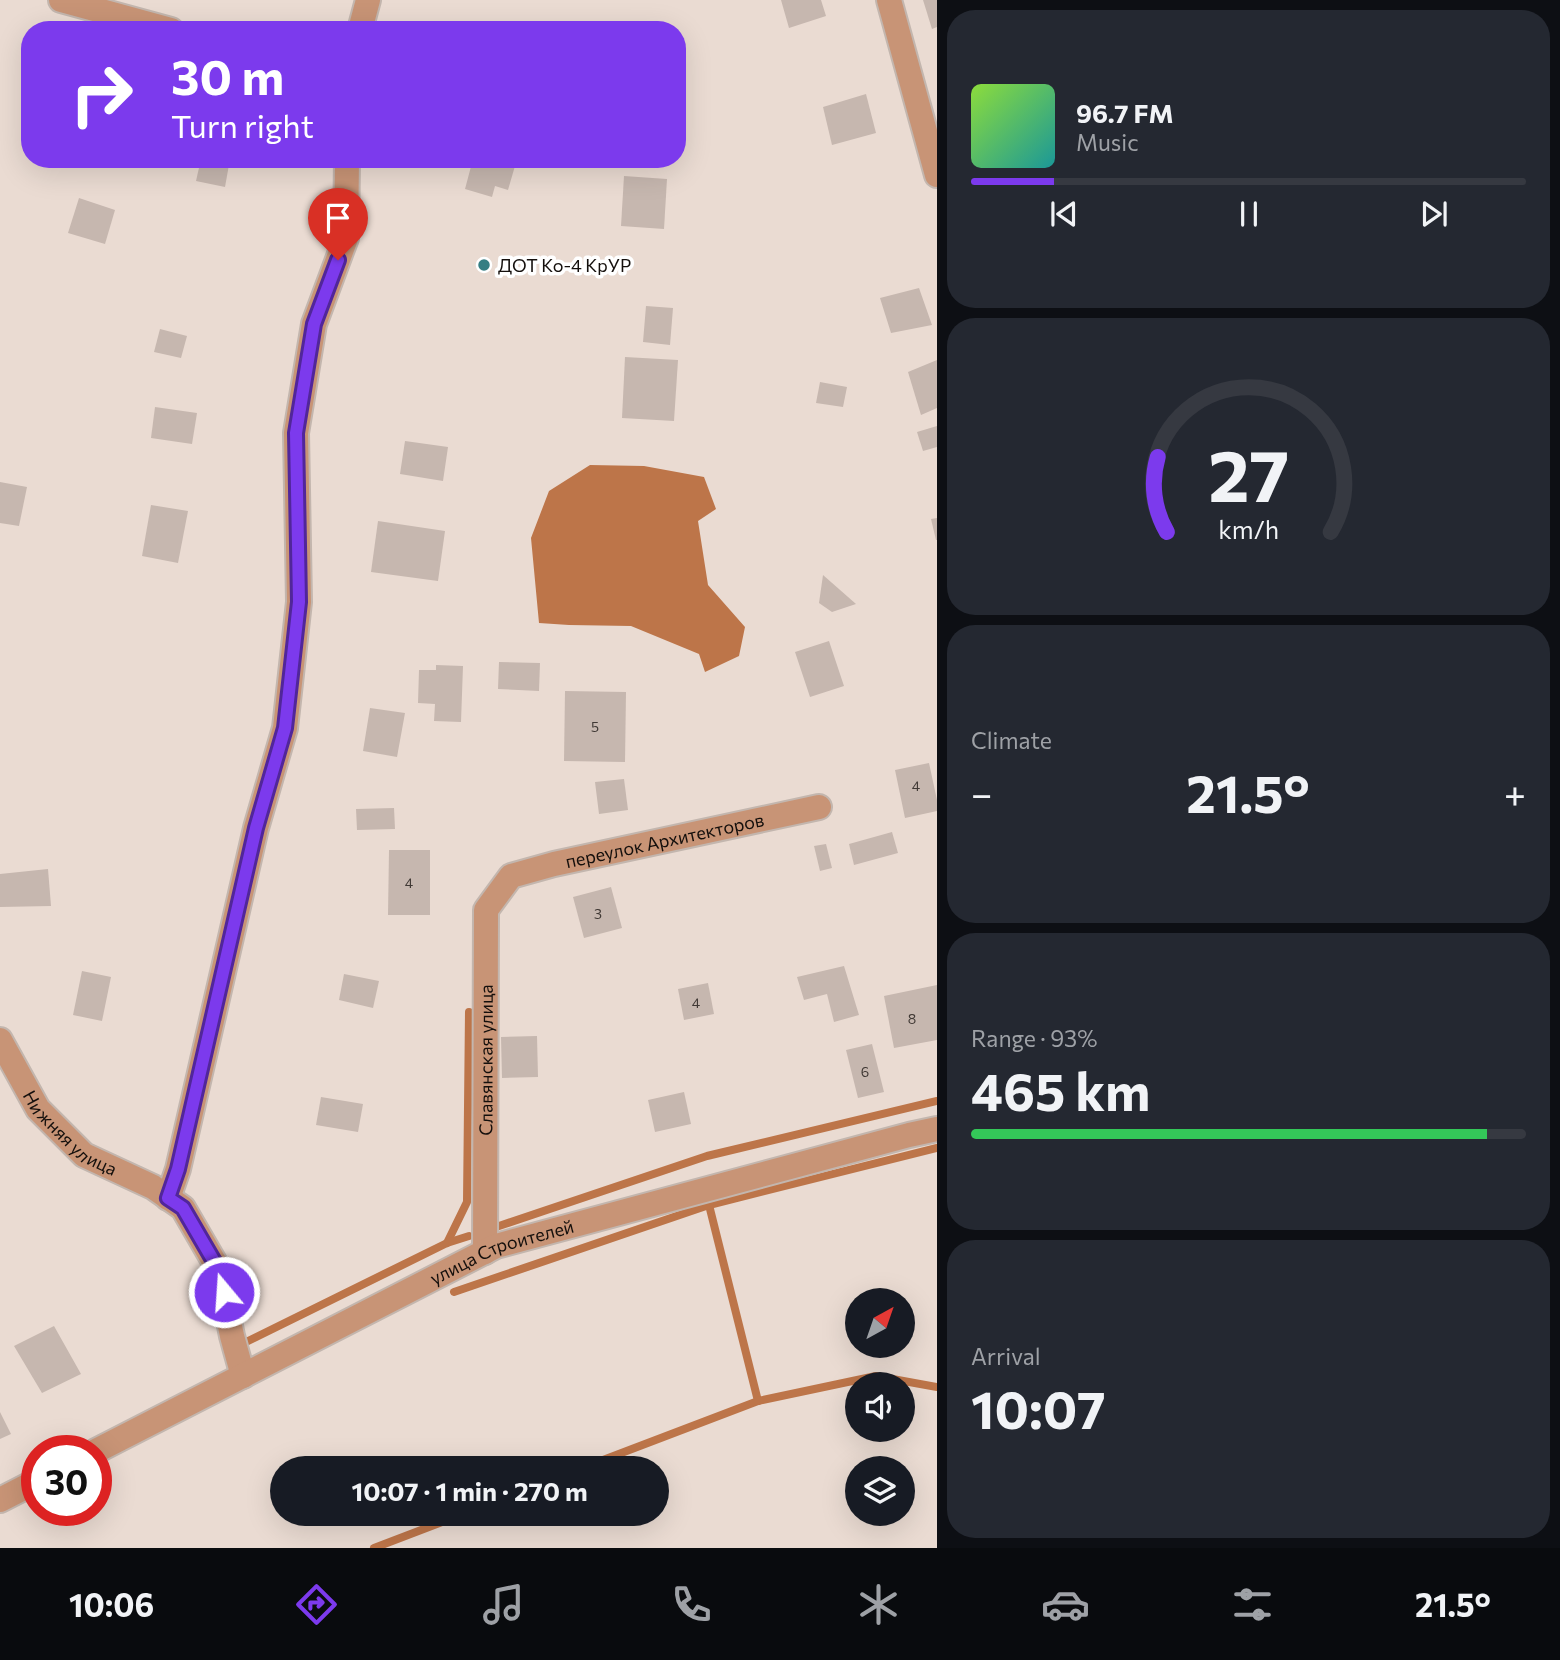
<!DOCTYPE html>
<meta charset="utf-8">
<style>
body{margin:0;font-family:Commissioner,sans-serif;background:#242831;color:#f1f3f6;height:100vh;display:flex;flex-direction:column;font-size:26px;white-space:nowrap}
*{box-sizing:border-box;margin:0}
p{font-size:23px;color:#9ea1a6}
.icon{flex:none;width:38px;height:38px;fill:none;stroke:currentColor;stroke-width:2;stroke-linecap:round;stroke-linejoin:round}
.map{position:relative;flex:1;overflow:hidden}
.panel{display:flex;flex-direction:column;gap:10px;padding:10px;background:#0d0f14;width:623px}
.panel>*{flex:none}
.guide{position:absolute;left:21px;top:21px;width:665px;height:147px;border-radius:28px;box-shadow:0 7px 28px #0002;background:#7c3aed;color:#fff;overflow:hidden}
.needle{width:46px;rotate:40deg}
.buttons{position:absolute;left:845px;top:1288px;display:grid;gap:14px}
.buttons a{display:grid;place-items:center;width:70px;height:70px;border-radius:50%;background:#171b24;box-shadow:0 7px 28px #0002;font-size:35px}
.speed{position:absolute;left:21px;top:1435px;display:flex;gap:14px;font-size:35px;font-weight:700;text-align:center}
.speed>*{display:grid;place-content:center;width:91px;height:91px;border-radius:50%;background:#171b24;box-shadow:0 7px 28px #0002;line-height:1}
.speed .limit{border:10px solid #d22;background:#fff;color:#111}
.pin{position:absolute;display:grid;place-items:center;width:60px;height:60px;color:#fff;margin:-72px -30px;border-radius:50% 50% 50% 0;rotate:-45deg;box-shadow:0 0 7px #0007}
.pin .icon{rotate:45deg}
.me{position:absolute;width:77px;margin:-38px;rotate:342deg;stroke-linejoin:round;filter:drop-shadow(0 0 5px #0008)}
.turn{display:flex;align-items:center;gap:24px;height:147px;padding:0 35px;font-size:32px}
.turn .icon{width:91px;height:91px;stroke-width:2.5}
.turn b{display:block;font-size:49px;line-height:60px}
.big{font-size:52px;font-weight:700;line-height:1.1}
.panel .widget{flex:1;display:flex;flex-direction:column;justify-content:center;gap:10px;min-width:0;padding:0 24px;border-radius:28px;background:#242831}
.panel .dial{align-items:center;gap:0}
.dial svg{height:182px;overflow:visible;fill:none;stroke:#363941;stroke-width:7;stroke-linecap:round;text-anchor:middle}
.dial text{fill:#f1f3f6;stroke:none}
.song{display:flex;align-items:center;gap:21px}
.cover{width:84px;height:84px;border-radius:10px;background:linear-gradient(135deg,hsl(90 70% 55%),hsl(180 70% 35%))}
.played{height:7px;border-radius:4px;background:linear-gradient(90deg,#7c3aed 15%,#363941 15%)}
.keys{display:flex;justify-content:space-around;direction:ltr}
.heat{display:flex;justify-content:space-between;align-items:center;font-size:38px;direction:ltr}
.charge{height:10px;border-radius:5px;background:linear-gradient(90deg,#34c759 93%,#363941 0)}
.trip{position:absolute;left:270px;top:1456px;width:399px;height:70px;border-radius:35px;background:#171b24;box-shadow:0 7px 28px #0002;font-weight:700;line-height:70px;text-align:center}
.menu{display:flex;height:112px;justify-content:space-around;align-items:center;background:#090b0e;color:#9ea1a6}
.menu .icon{width:49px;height:49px}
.menu .selected{color:#7c3aed}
.menu b{font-size:32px;color:#f1f3f6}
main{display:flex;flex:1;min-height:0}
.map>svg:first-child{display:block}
</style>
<main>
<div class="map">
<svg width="937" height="1548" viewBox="0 0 937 1548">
<rect width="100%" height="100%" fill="#eadbd2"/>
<polygon fill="#bd7549" points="590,465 644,466 704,477 716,509 698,521 708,585 745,627 739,656 705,672 699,654 631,626 569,625 539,623 531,538 549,491"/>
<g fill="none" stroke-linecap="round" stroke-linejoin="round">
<g stroke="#bd7549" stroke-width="8">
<polyline points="709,1205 758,1401"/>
<polyline points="499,1226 707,1156 937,1101"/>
<polyline points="447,1243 467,1202 469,1012"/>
<polyline points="454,1292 709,1205 937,1148"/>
<polyline points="242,1344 447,1243 469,1236"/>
<polyline points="582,1468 758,1401 876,1376 937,1387"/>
<polyline points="374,1548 463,1514"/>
</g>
</g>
<g fill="#c6b7af">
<polygon points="781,0 821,0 826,16 789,28"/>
<polygon points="923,0 937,0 937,27 932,29"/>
<polygon points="866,94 876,133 832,145 823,107"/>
<polygon points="201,159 230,159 225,187 196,181"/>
<polygon points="473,159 517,159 508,190 495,186 492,197 465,189"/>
<polygon points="624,176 667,179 664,229 621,226"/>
<polygon points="79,198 115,210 105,244 68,233"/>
<polygon points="919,288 932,325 891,333 880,298"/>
<polygon points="646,306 673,308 670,345 643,342"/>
<polygon points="160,329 187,336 181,358 154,352"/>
<polygon points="625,357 678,360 674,421 622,418"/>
<polygon points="937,360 937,408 921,415 908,372"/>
<polygon points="820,382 847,387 843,407 816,403"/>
<polygon points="155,407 197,413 192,444 151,438"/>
<polygon points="937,426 937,447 923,451 917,432"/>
<polygon points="405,441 448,447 443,481 400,474"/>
<polygon points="0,482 27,487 19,526 0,523"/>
<polygon points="151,505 188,511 178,563 142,556"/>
<polygon points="937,518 937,540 936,540 931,519"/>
<polygon points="378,521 445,531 438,581 371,572"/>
<polygon points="823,575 856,604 832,612 819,603"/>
<polygon points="829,641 844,686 810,697 795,652"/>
<polygon points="499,662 540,663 539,691 498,689"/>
<polygon points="436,665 463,666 461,722 434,721 435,704 418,703 419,670 436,670"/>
<polygon points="565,691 626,692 625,762 564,761"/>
<polygon points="370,708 405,713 397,757 363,751"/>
<polygon points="929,763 937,800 937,811 905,818 895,770"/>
<polygon points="624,779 628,810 599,814 595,782"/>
<polygon points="394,808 395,829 357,830 356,809"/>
<polygon points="892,832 898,853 854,865 849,844"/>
<polygon points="826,844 832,868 820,871 814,846"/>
<polygon points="389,850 430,850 430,915 388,915"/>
<polygon points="48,869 51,906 0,907 0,874"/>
<polygon points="611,887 622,928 584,938 573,897"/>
<polygon points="844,966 859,1015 834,1022 827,994 804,1000 797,977"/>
<polygon points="82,971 111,977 102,1021 73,1015"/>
<polygon points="344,974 379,981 373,1008 339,1000"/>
<polygon points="708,983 714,1014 684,1020 678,989"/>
<polygon points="937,985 937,1040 894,1048 884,996"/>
<polygon points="537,1036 538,1077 502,1078 501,1037"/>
<polygon points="872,1044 884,1092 858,1098 846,1050"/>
<polygon points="684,1092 691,1124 655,1132 648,1100"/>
<polygon points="321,1097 363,1104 358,1132 316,1125"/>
<polygon points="54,1326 81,1374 42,1393 14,1346"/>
<polygon points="0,1412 11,1434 0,1439"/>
</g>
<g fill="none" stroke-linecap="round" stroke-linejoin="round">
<defs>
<g id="minor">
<polyline points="61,0 171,30"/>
<polyline points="889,0 937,175"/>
<polyline points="360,30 368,0"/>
<path id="s1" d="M0,1040L38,1109L84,1155L153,1187L183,1208L219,1270L232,1336L243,1376"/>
<polyline points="168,1198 178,1169 256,828 285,728 299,602 296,433 314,324 346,238 347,159"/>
<path id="s2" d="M485,1252L486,910L511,876L554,864L819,807"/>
<path id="s3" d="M96,1451L496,1246L909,1135L937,1129"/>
<polyline points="0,1500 37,1481"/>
</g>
</defs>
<use href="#minor" stroke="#c3b6ae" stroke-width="28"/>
<use href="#minor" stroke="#c89476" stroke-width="24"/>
</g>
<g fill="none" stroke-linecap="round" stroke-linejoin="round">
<defs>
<polyline id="route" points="224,1292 219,1270 183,1208 168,1198 178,1169 256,828 285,728 299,602 296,433 314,324 338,260"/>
</defs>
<use href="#route" stroke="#51269a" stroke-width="18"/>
<use href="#route" stroke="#7c3aed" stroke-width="12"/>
</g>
<circle fill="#367e83" stroke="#fff" stroke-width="2.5" cx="484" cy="265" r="7"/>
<g text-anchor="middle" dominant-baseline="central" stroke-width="7" stroke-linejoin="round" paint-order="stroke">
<g font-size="14" fill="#403935">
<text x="595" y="726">5</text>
<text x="916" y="785">4</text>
<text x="409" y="882">4</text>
<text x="598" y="913">3</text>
<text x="696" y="1002">4</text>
<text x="912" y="1018">8</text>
<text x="865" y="1071">6</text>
</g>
<g font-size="18" fill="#140f0c" stroke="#fff" text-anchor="start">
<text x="498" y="265">ДОТ Ко-4 КрУР</text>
</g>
<g font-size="18" fill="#140f0c" stroke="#fff">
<text stroke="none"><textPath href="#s2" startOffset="542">переулок Архитекторов</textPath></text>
<text stroke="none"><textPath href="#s2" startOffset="192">Славянская улица</textPath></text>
<text stroke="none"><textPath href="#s1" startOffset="119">Нижняя улица</textPath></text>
<text stroke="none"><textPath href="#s3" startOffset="453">улица Строителей</textPath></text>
</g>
</g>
</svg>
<div class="buttons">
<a><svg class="needle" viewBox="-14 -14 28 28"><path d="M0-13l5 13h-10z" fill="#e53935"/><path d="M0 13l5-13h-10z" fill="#9ea1a6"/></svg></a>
<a><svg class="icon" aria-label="sound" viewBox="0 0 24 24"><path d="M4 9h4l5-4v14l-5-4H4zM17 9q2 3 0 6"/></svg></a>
<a><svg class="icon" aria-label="layers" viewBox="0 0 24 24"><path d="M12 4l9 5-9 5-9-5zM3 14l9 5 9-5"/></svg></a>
</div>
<div class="speed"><div class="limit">30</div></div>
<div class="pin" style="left:338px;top:260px;background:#d93025"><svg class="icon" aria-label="arrive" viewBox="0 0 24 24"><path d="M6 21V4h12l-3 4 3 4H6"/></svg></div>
<svg class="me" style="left:224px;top:1292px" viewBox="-20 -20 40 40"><circle r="17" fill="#7c3aed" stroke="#fff" stroke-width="3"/><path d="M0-11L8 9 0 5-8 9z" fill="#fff"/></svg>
<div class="trip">10:07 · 1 min · 270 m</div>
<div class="guide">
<div class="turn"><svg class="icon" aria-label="right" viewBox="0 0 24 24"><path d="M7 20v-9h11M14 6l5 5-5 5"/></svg><div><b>30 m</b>Turn right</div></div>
</div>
</div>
<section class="panel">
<div class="widget">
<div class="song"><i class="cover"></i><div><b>96.7 FM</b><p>Music</p></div></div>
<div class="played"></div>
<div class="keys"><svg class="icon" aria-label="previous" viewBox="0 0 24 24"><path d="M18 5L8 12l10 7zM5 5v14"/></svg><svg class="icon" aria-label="pause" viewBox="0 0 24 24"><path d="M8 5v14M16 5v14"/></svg><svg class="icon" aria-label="next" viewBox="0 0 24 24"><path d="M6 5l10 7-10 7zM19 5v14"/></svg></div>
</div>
<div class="widget dial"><svg viewBox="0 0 100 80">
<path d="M14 69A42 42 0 1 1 86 69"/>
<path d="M14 69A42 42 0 0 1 10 36" stroke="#7c3aed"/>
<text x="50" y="56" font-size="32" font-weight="700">27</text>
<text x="50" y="72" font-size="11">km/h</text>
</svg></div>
<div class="widget"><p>Climate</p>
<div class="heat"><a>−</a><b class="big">21.5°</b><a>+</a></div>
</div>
<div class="widget"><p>Range · 93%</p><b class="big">465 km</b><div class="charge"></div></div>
<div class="widget"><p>Arrival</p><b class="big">10:07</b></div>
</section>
</main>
<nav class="menu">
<b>10:06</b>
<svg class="icon selected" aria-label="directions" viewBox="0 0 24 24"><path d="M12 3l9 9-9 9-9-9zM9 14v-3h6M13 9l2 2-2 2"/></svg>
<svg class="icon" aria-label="music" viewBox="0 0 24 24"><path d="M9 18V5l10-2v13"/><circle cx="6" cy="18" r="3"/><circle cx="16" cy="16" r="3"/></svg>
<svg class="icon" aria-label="phone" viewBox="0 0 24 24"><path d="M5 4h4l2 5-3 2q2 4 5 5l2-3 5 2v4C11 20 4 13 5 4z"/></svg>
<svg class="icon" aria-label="climate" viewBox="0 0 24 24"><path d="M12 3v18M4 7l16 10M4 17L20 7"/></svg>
<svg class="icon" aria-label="car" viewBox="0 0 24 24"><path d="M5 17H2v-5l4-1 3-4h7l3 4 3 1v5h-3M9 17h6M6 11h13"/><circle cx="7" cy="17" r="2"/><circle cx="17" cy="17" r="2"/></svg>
<svg class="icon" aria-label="filters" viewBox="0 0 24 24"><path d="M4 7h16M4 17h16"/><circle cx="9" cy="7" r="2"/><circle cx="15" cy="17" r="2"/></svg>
<b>21.5°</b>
</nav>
